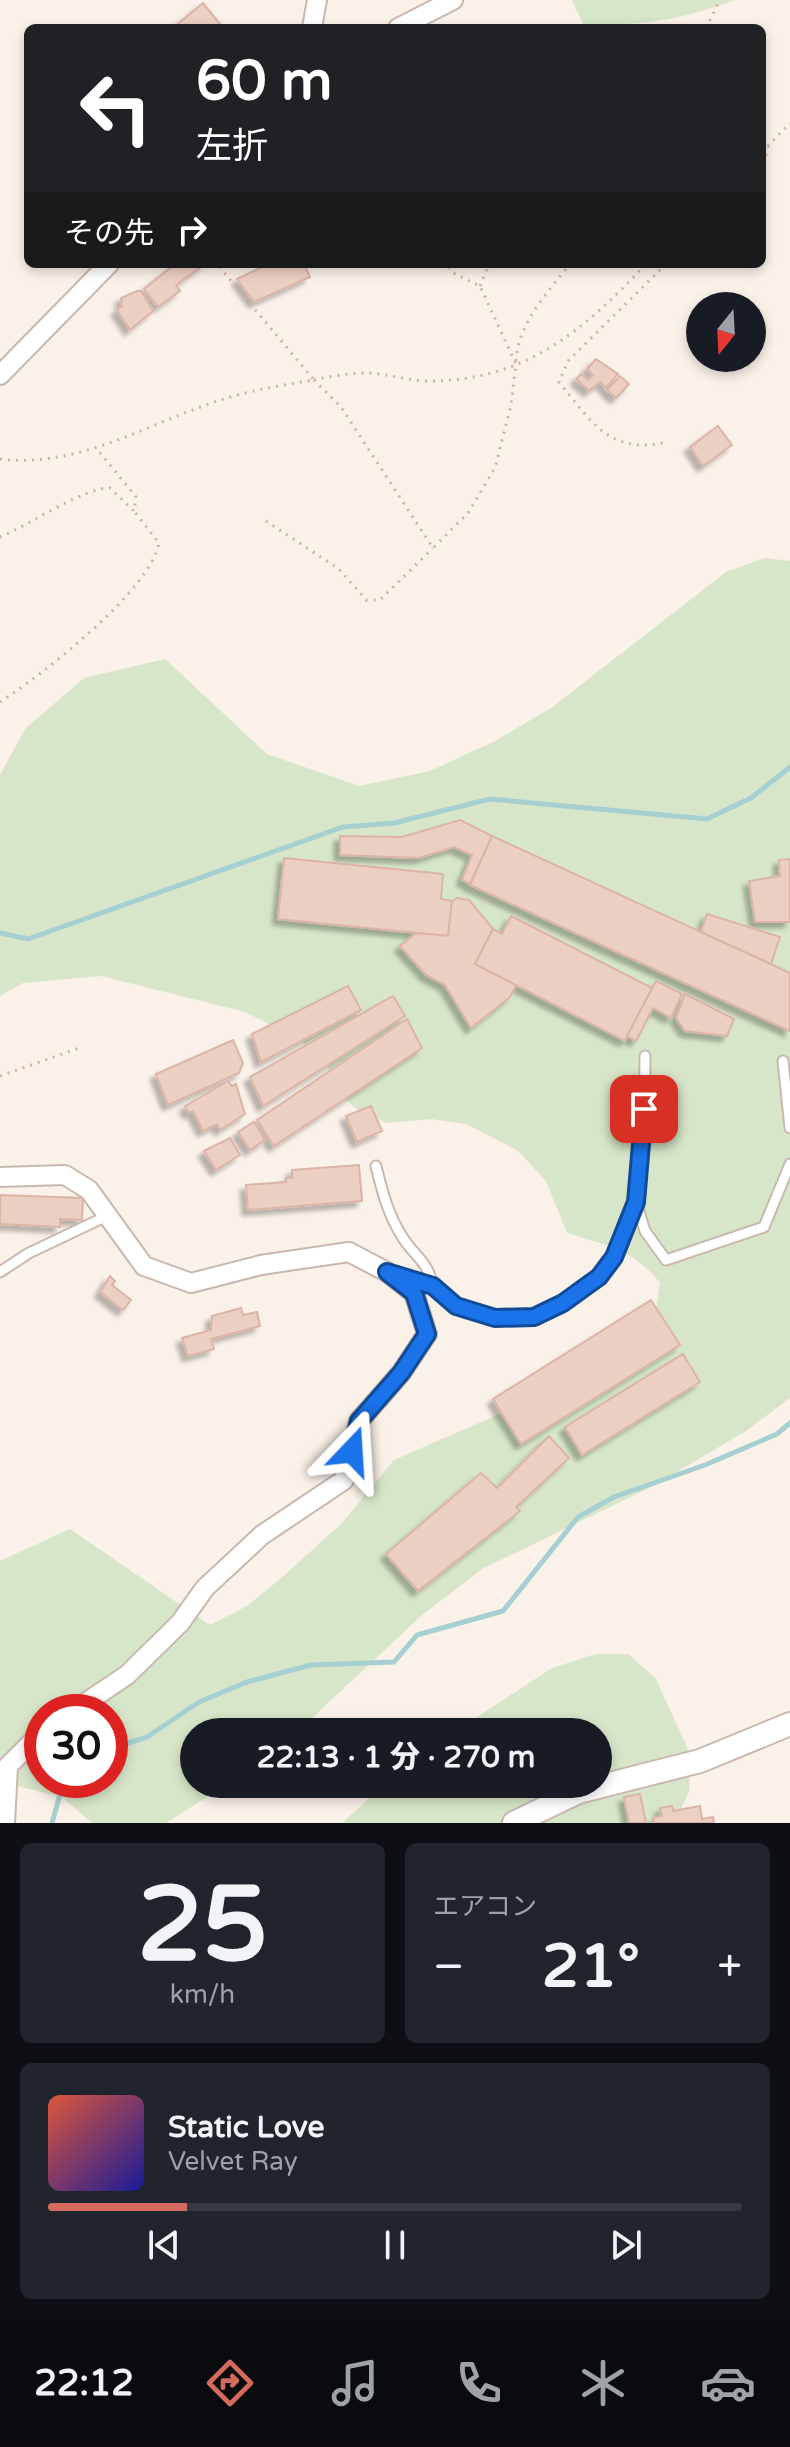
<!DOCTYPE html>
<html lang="ja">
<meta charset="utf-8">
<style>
body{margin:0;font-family:"Varela Round","Noto Sans JP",sans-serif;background:#20242c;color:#f1f3f6;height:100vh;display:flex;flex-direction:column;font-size:30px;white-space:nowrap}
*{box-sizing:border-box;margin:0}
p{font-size:26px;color:#9ea1a6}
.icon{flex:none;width:44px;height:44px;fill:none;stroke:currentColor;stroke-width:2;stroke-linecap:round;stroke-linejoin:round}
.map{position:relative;height:1823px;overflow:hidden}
.panel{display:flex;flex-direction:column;gap:20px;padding:20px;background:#0d0f14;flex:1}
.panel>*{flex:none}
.guide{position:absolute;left:24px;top:24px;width:742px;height:244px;border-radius:12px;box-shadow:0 4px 12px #0003;background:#202124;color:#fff;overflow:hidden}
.needle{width:52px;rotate:198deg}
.controls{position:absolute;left:686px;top:292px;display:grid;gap:16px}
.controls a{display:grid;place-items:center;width:80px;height:80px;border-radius:50%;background:#171b24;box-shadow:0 4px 12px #0003;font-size:40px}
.speed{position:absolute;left:24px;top:1694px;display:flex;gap:16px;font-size:40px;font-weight:700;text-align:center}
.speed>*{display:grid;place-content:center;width:104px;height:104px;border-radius:50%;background:#171b24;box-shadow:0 4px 12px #0003;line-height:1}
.speed .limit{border:12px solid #d22;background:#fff;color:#111}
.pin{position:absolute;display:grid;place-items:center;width:68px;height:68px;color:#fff;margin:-34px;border-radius:16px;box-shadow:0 4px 12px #0006}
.me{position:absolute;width:88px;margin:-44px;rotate:20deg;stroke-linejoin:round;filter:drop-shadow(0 0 6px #0008)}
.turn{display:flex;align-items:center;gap:28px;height:168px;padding:0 40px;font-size:36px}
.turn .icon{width:104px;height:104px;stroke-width:2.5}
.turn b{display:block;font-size:56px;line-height:68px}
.then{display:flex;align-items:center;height:76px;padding:0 40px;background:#0003;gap:16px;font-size:30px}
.big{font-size:60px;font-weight:800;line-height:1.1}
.panel .tile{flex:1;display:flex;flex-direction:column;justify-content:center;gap:12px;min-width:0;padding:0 28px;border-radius:12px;background:#20242c}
.panel .dial{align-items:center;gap:0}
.dial b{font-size:104px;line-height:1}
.song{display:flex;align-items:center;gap:24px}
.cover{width:96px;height:96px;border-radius:12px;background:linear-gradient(135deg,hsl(10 70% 55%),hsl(240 70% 35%))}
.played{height:8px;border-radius:4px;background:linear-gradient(90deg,#d46a5d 20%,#363941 20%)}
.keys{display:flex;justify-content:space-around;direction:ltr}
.heat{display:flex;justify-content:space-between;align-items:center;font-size:44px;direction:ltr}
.panel .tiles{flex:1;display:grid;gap:20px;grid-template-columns:1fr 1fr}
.tile:last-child{grid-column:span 2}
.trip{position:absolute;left:180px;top:1718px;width:432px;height:80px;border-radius:40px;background:#171b24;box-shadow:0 4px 12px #0003;font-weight:800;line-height:80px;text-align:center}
.menu{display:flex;height:128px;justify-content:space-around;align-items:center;background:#090b0e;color:#9ea1a6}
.menu .icon{width:56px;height:56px}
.menu .current{color:#d46a5d}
.menu b{font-size:36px;color:#f1f3f6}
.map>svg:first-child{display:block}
</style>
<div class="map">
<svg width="790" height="1823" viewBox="0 0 790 1823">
<defs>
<filter id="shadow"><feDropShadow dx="-5.5" dy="5.5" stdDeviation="2" flood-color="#0004"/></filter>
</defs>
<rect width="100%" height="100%" fill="#faf1e8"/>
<g fill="#d7e6c8" fill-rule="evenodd">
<path d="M572,0H734C683,20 636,27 583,24Z"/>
<path d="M765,558L790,561V1398L746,1431L653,1486L482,1569L421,1616L297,1732H194V1784H228L166,1823H92L62,1797L0,1782V1561L70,1529L210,1625L247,1606L279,1580L341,1524L394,1460L529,1401L656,1308L660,1283C636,1251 603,1244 567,1233L546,1181L518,1151L466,1124L431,1119L387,1123L359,1111L343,1097L328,1067L299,1039L245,1012L101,976L23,983L0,996V775L25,729L84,678L165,659L267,754L359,786L430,771L495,741L551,708L726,572ZM42,1712H110V1780H42Z"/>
<polygon points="596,1654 628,1654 656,1679 691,1756 689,1792 678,1815 665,1823 342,1823 385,1784 598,1784 598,1732 454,1732 552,1668"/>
</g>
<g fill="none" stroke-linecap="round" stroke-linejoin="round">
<g stroke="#a6cfd1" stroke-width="5">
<polyline points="0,933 28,939 343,827 394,823 490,799 707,819 751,798 790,767"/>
<polyline points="110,1749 147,1737 199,1702 247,1682 311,1665 394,1662 417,1635 503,1611 578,1517 614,1497 705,1465 777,1434 790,1423"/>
<polyline points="52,1823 64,1780"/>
</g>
</g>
<g fill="#eccfc3" stroke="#dcb4a6" stroke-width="2" filter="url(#shadow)">
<polygon points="203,3 221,25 173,28"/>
<polygon points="175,264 205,264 176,285 180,291 158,307 144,289"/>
<polygon points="269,264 304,264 310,277 254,302 237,279"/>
<polygon points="137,291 141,291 153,311 130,330 117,310 122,306 121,298"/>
<polygon points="596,359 618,374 606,388 600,382 589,391 576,379 581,374 588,380 593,375 587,369"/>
<polygon points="620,376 629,384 616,398 607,390"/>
<polygon points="718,426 732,445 703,466 690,447"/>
<polygon points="460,820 492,836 470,884 462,880 472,855 454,847 419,858 340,855 340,836 402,837"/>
<polygon points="492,836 790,973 790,1031 470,885"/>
<polygon points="284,858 443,874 441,899 452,901 448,936 278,919"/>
<polygon points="790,859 790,922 755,922 749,881 780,876 779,860"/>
<polygon points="457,898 469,900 493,929 475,964 516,985 510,997 471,1028 445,985 426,975 400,946 416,933 448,936 452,901"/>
<polygon points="707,914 780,937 771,964 701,932"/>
<polygon points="511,916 652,988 625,1041 475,964 493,929 502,934"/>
<polygon points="656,981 682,994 671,1018 653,1008 636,1041 627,1036"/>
<polygon points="348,986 361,1010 261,1062 252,1034"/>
<polygon points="685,994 734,1019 727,1036 685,1031 676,1018"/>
<polygon points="393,996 405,1016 263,1106 250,1077"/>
<polygon points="407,1019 422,1048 274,1146 257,1120"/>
<polygon points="233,1040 243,1063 239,1073 168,1105 156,1074"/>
<polygon points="228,1081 232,1086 236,1084 245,1114 220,1130 217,1124 203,1131 193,1111 189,1113 185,1106"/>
<polygon points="371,1106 382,1131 357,1142 346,1116"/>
<polygon points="254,1122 265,1140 250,1150 238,1132"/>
<polygon points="230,1138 240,1155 216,1170 204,1151"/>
<polygon points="359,1165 362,1201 248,1210 246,1185 286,1182 286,1178 292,1178 292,1170"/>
<polygon points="0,1195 83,1198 82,1220 60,1219 60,1227 0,1224"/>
<polygon points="110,1276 115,1281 112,1285 131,1300 123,1310 100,1292"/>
<polygon points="651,1300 680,1345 521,1444 493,1399"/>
<polygon points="241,1308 243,1315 257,1312 260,1326 211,1339 214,1349 188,1356 182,1338 211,1330 212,1316"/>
<polygon points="683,1354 700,1382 582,1455 565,1427"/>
<polygon points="549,1436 569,1458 516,1507 520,1511 418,1591 386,1554 481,1473 497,1488"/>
<polygon points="640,1794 646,1823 629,1823 624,1797"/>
<polygon points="672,1806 673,1811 700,1806 702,1819 713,1817 714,1823 654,1823 653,1818 662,1816 660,1808"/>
</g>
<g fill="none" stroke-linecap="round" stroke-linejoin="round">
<defs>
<g id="service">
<polyline points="783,1061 790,1128"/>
<path d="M376,1166C382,1191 388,1215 403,1238C416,1258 427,1260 433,1286"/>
<polyline points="636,1202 645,1231 666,1260 764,1227 790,1164"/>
<polyline points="0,1272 29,1253 109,1215"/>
<polyline points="402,1276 433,1286 456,1306 495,1318 534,1317 563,1303 599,1277 614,1257 636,1202 644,1135 645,1056"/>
</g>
<g id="minor">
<polyline points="312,28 317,0"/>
<polyline points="398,28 453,0"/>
<polyline points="0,375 109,264"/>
<polyline points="0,1177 65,1175 89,1190 144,1266 191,1283 261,1265 349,1252 387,1272 414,1293 427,1334 401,1373 359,1421 344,1480 262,1535 205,1588 180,1623 127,1675 72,1712"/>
<polyline points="5,1823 8,1766 42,1732"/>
</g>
<polyline id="tertiary" points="514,1823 578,1792 700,1761 790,1724"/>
</defs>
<use href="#service" stroke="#cab8af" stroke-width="13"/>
<use href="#minor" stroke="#cab8af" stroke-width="22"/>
<use href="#tertiary" stroke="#cab8af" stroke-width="26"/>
<g stroke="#d0b2a6" stroke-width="3" stroke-dasharray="2 6" stroke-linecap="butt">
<polyline points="706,28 720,0"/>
<polyline points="762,152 790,123"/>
<polyline points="762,171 768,147"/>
<path d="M666,264L568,361L559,382C593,424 610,455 668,442"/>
<polyline points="480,286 489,264"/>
<path d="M516,361C518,323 548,292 570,264"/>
<polyline points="314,380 341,407 433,548 468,513 495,468 511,405 516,364 480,286 455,274 446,264"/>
<path d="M314,380C331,376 350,373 368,373C390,374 412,382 434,381C528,379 585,329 646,264"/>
<path d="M0,459C74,468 138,429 206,405C240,392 277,386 314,380L217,264"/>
<polyline points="266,521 339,569 366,600 380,600 433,548"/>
<path d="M0,537C29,525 85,487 110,488L134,511L136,497L97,449"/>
<path d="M0,702C42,675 150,591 159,543L134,511"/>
<polyline points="0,1076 82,1047"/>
</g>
<use href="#service" stroke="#fff" stroke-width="9"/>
<use href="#minor" stroke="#fff" stroke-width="18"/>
<use href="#tertiary" stroke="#fff" stroke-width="22"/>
</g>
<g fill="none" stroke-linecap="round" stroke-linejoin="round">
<defs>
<polyline id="route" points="352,1451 359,1421 401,1373 427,1334 414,1293 387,1272 433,1286 456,1306 495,1318 534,1317 563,1303 599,1277 614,1257 636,1202 644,1109"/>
</defs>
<use href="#route" stroke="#114b97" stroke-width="20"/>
<use href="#route" stroke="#1a73e8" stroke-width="14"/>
</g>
</svg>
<div class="controls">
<a><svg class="needle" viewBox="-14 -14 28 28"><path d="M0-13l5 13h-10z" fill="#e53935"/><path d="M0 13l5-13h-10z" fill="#9ea1a6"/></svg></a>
</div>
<div class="speed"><div class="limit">30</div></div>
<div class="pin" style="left:644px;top:1109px;background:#d93025"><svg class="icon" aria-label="arrive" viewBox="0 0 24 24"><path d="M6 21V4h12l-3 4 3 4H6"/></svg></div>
<svg class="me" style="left:352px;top:1451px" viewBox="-20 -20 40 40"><path d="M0-17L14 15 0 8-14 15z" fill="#1a73e8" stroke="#fff" stroke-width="4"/></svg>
<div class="trip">22:13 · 1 分 · 270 m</div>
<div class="guide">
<div class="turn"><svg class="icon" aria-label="left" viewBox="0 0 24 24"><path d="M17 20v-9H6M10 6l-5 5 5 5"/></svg><div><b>60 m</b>左折</div></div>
<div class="then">その先<svg class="icon" aria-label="right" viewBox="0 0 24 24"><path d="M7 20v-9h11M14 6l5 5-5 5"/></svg></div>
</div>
</div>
<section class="panel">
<div class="tiles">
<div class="tile dial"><b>25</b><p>km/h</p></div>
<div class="tile"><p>エアコン</p>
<div class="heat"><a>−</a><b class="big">21°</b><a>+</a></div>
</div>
<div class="tile">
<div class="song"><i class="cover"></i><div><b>Static Love</b><p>Velvet Ray</p></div></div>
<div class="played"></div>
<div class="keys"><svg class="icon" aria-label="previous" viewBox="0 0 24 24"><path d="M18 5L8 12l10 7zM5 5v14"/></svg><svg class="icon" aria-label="pause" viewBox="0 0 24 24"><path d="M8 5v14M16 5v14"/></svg><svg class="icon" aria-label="next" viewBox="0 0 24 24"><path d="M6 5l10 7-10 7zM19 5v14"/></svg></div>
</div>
</div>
</section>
<nav class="menu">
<b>22:12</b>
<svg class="icon current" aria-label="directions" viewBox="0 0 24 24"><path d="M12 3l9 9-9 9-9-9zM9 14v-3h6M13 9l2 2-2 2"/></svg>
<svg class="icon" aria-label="music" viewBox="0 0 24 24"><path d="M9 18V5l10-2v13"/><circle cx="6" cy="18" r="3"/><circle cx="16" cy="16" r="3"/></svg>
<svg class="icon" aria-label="phone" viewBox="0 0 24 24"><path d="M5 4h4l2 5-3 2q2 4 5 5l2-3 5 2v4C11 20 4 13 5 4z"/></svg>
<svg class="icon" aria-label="climate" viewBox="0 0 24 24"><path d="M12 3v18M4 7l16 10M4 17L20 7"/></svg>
<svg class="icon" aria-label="car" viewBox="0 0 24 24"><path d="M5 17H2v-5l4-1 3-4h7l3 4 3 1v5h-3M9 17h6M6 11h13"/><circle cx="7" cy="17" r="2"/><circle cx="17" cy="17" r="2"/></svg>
</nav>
